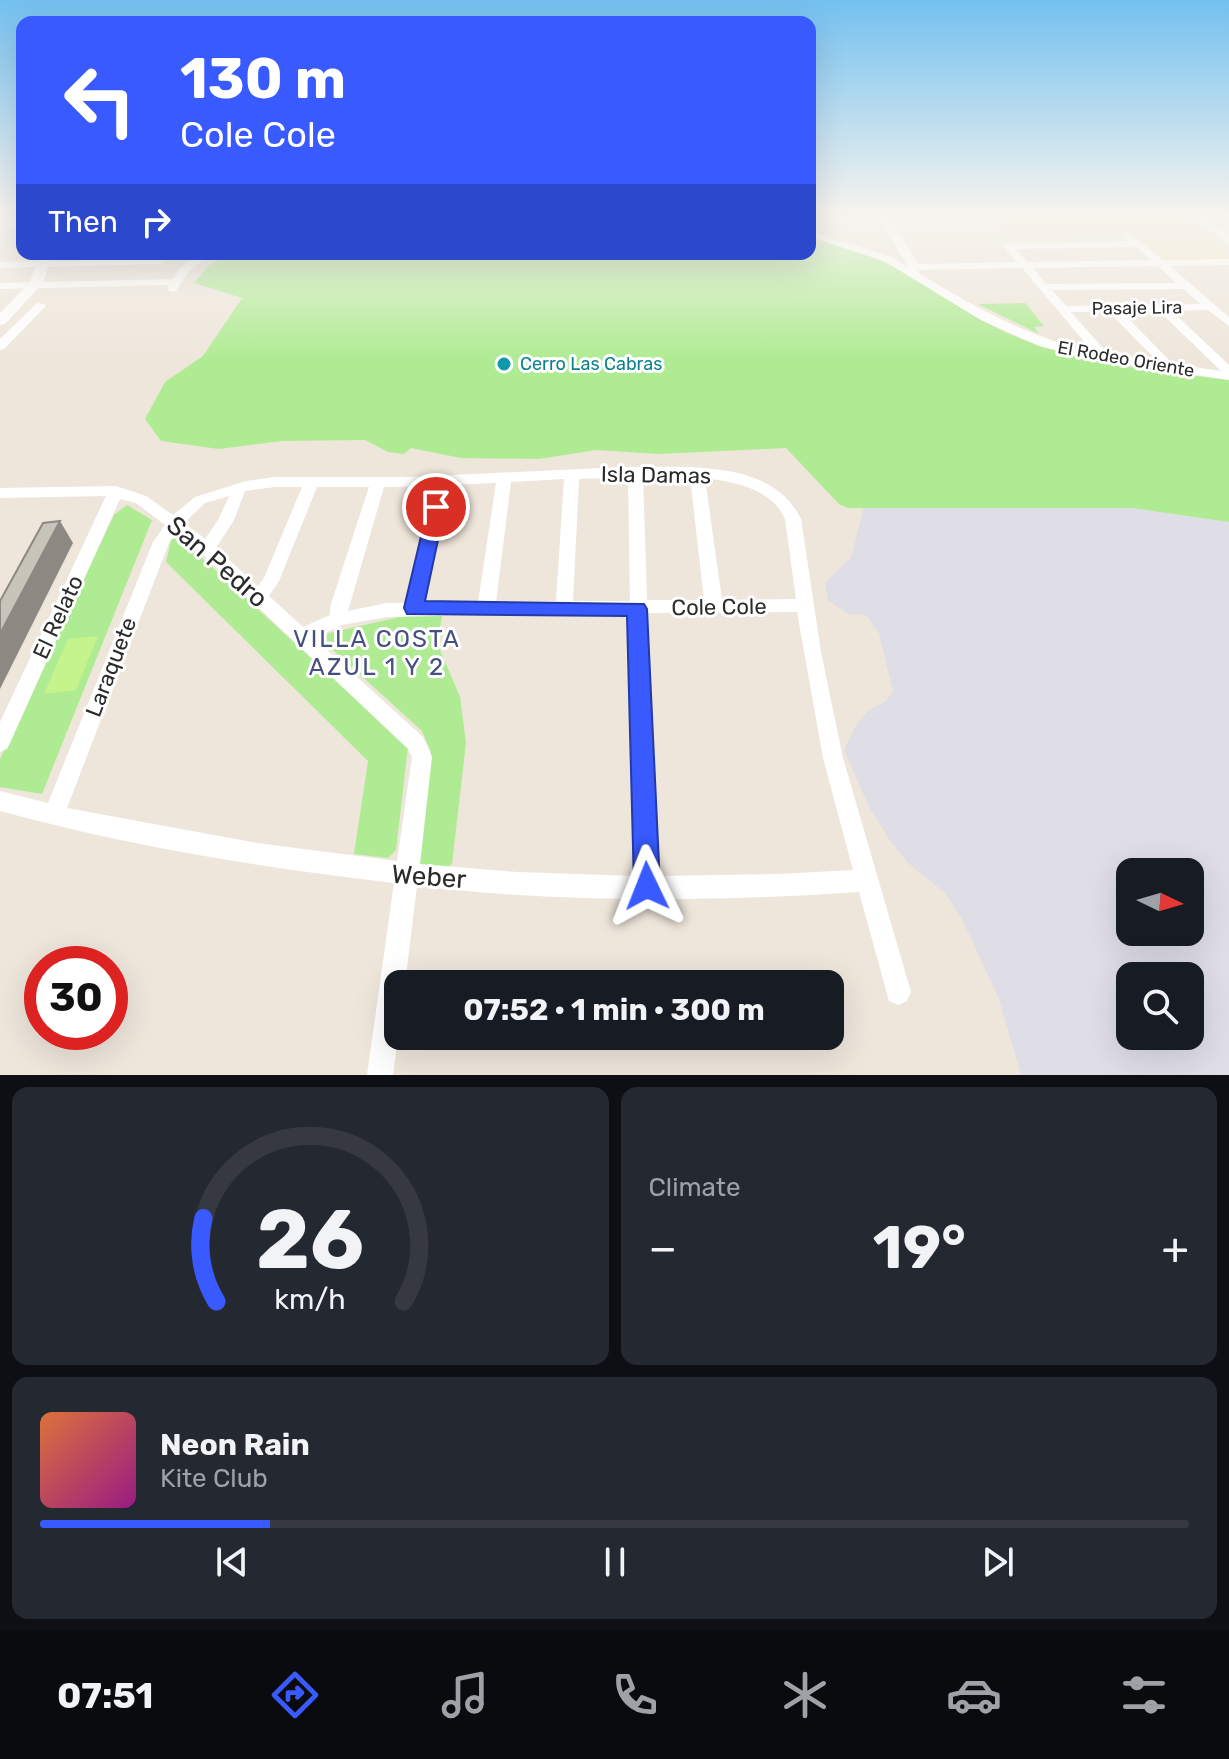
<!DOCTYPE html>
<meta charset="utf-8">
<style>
body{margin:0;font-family:Rubik,sans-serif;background:#242831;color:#f1f3f6;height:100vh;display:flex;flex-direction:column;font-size:30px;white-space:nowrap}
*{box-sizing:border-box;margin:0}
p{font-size:26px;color:#9ea1a6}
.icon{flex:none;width:44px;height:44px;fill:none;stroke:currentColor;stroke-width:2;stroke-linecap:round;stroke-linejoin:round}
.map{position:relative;height:1075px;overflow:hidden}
.details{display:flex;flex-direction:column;gap:12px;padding:12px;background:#0d0f14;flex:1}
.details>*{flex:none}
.banner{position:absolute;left:16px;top:16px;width:800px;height:244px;border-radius:16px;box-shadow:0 8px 32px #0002;background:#385aff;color:#fff;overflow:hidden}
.needle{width:52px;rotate:95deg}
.tools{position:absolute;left:1116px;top:858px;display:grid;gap:16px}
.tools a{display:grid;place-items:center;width:88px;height:88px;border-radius:16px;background:#171b24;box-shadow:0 8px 32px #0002;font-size:40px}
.speed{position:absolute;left:24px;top:946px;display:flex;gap:16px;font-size:40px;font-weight:700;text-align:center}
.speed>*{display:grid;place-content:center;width:104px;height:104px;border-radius:50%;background:#171b24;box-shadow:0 8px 32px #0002;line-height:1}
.speed .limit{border:12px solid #d22;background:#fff;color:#111}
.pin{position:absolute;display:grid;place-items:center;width:68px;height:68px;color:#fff;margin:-34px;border:4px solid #fff;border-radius:50%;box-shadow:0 2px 8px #0007}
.me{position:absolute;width:88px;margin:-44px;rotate:358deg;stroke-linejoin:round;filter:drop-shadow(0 0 6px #0008)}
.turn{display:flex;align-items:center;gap:28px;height:168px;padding:0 32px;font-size:36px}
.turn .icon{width:104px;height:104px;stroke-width:2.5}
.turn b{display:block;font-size:56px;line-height:68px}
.then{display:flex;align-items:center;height:76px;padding:0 32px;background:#0003;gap:16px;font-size:30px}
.big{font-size:60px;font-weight:700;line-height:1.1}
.details .card{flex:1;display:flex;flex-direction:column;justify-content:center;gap:12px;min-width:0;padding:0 28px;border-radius:16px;background:#242831}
.details .dial{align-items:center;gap:0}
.dial svg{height:208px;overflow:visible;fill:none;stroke:#363941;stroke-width:7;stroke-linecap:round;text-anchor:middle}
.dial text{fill:#f1f3f6;stroke:none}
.song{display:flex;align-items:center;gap:24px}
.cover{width:96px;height:96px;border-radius:12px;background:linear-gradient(135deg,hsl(20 70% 55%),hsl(310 70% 35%))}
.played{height:8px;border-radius:4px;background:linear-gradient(90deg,#385aff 20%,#363941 20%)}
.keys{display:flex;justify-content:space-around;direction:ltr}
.heat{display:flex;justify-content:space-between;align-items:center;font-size:44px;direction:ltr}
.details .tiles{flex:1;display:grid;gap:12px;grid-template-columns:1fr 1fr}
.card:last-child{grid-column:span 2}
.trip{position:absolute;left:384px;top:970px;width:460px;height:80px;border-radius:16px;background:#171b24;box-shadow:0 8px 32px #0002;font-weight:700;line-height:80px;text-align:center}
.menu{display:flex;height:128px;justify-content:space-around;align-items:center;background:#090b0e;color:#9ea1a6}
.menu .icon{width:56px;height:56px}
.menu .selected{color:#385aff}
.menu b{font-size:36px;color:#f1f3f6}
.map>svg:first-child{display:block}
</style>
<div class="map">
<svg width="1229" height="1075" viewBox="0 0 1229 1075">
<rect width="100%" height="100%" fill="#eee6db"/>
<path fill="#dfdde6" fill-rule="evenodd" d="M864,507L1132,508L1229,522V1075H1021L999,999L962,919L945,893L908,863L889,839L869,807L844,750L856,725L869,710L886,701L893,692L879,633L866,615L848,614L828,600L825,582L851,558ZM1130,872H1190V932H1130ZM1130,976H1190V1036H1130Z"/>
<polygon fill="#f2e5c9" points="899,212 1177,212 1229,255 1229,260 1161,261 1129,233 1007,234 995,219 905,220"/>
<g fill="#afeb92">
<path d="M810,237C843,245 878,257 907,274C947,298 986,327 1030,342C1093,365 1164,372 1229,380V522L1132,508H848L839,504L786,448L659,454L596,450L539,459L461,458L411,448L404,454L388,452L365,440L282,441L219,449L161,441L145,419L165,382L203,356L242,298L194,283L209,265L228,254H810Z"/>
<polygon points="1025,303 1044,326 1034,327 1039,334 978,304"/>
<polygon points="127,505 152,520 42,794 0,787 0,759 114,515"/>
<polygon points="178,536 408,747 396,850 388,858 354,854 368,761 166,562 171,540"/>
<polygon points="404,616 442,616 437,643 460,697 466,743 452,864 445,869 419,868 417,861 431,752 422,731 322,640 329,633"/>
</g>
<polygon fill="#c6f48c" points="98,636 76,690 44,694 68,639"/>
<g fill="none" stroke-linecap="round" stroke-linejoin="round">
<g fill="#fff" fill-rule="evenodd">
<polygon points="810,212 828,212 823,215 810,215"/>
<path d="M875,212H885L919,264L1017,262L1003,246L1004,244L1129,241L1124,236L1129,233L1163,260L1229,259V265L1170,266L1229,317V326L1208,310L1172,311L1229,365V380L1091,359L1039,346L981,320L884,261L810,237V231L892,257L908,267ZM1136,247L1151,260L1027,262L1016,249ZM1158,266L1176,283L1046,284L1033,268ZM1022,268L1093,352C1026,337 976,307 918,273L919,270ZM1184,289L1200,304L1066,306L1052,290ZM1159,311L1221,371L1173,364L1122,312ZM1071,312H1109L1157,361L1108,354Z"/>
<polygon points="22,220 22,226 0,231 0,225"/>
<polygon points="199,254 211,254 189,271 176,291 172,292 167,289 169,285 0,289 0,283 173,279 181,267"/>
<polygon points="164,259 165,261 160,264 0,268 0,262"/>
<polygon points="37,303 47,305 4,349 0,350 0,339"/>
<path d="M622,467C679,468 772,457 801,519L821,652L843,758L911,992L907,1001L898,1005L889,1001L859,892C711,902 564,903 417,886L405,984H398V1036L393,1075H367L394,883C262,868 128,846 0,811V791L48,803L153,542L165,525L136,503L120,499L10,743L7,749L0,752V722L106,496L0,498V488L116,486L146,496L173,515L195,497L246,481L275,477H411ZM628,477L630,601H573L579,479ZM643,477H690L704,600H647ZM705,478C735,482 772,489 785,519L796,599L722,600ZM564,479L556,601L496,602L511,482ZM496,483L478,602L424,603L449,485ZM434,486L406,603H387L348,611L384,487ZM275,487H302L264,578L258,586L216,548L234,520L245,491ZM317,487H369L330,607V615L303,627L269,596L279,581ZM229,496L218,520L205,539L184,523L205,503ZM175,533L200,552L408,749L412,757L397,861L257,843L67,808L169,543ZM797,612L823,758L853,870L779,874L658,876L648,613ZM560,614H630L635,876L517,872L420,864L432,757L423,737L314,638L342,625L387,617Z"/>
</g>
<g fill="#fff" fill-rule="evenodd">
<polygon points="1185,212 1198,212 1229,234 1229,244"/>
<polygon points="40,254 52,254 43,283 5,324 0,325 0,313 30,282"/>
</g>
</g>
<polygon fill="#8d8982" points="60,521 73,543 0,689 0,634"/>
<polygon fill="#c9c4ba" stroke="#8d8982" stroke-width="2" points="60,521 0,634 0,601 43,523"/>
<linearGradient id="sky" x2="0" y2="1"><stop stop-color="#73c0f0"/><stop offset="0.59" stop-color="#f7f4ef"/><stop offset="1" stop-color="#f7f4ef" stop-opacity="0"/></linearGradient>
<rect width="1229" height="362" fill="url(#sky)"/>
<polygon fill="#385aff" stroke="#243aa6" stroke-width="2" points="436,501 445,507 425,601 644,604 647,609 660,886 656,895 647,899 638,895 634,886 627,616 407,614 404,608 428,507"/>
<circle fill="#0f9aa8" stroke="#fff" stroke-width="3" cx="504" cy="364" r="8"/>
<g text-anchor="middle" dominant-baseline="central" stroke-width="6" stroke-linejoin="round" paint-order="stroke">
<g font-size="18" fill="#2b2b2b" stroke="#fff">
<text transform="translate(1137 308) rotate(-1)">Pasaje Lira</text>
<text transform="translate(1126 359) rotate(10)">El Rodeo Oriente</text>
</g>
<g font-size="18" fill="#0d838f" stroke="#fff" text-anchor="start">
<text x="520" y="364">Cerro Las Cabras</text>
</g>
<g font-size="22" fill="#2b2b2b" stroke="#fff">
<text transform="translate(656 475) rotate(1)">Isla Damas</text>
<text transform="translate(719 607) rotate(-1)">Cole Cole</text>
<text transform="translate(58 617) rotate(-65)">El Relato</text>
<text transform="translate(111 667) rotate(-69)">Laraquete</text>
</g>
<g font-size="24" letter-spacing="2" fill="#464f81" stroke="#fff">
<text x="377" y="639">VILLA COSTA<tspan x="377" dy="28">AZUL 1 Y 2</tspan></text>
</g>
<g font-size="26" fill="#2b2b2b" stroke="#fff">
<text transform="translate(217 562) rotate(41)">San Pedro</text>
<text transform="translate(429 877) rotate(4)">Weber</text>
</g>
</g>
</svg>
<div class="tools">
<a><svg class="needle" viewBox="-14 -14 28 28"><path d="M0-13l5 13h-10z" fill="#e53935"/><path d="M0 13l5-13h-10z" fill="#9ea1a6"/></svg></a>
<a><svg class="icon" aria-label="search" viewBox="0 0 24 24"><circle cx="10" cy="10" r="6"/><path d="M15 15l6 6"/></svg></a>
</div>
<div class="speed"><div class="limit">30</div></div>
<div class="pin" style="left:436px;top:507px;background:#d93025"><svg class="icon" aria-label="arrive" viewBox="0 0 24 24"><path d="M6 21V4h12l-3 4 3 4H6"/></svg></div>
<svg class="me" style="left:647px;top:886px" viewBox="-20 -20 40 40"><path d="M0-17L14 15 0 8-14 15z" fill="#385aff" stroke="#fff" stroke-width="4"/></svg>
<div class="trip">07:52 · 1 min · 300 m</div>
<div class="banner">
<div class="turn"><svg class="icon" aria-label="left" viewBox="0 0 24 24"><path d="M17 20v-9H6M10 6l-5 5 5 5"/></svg><div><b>130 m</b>Cole Cole</div></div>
<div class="then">Then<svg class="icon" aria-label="right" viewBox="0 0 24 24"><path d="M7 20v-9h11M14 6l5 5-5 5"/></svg></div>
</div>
</div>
<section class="details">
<div class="tiles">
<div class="card dial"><svg viewBox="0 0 100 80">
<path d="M14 69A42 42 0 1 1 86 69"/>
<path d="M14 69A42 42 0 0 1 9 37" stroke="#385aff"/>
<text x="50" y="56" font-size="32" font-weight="700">26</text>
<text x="50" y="72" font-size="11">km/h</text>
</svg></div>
<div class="card"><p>Climate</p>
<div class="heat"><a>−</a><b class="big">19°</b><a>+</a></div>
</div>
<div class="card">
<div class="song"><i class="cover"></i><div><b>Neon Rain</b><p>Kite Club</p></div></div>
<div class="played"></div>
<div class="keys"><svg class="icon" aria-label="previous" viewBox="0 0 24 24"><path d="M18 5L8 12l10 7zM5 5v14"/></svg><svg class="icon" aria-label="pause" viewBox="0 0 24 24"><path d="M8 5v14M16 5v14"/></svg><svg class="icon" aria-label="next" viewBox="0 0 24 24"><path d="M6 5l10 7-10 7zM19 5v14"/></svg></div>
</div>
</div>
</section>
<nav class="menu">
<b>07:51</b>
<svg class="icon selected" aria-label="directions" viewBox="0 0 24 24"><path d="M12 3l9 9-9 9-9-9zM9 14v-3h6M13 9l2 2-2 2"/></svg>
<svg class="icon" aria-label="music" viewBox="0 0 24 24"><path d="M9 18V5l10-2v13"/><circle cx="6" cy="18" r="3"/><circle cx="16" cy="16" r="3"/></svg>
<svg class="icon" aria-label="phone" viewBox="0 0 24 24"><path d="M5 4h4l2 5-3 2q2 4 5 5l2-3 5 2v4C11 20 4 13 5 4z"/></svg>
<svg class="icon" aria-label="climate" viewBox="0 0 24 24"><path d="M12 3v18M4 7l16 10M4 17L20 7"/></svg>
<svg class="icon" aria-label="car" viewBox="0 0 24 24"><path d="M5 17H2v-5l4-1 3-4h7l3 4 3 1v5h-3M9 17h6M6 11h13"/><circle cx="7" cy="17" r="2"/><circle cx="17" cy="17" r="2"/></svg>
<svg class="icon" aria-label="filters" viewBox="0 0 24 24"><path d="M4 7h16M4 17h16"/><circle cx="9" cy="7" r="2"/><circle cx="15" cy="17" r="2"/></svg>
</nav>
